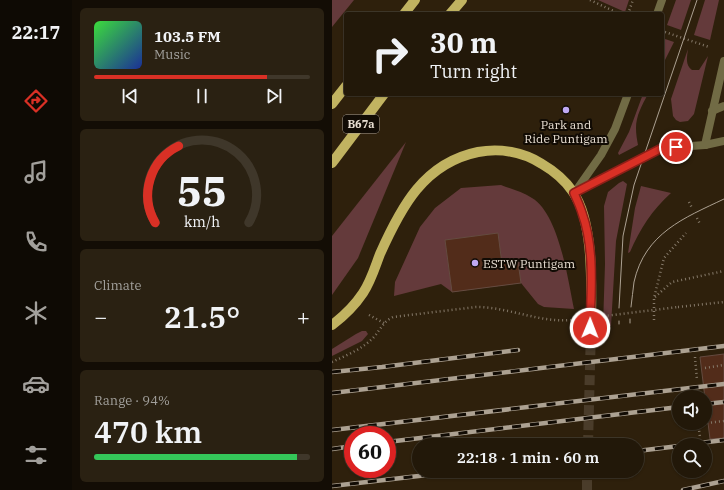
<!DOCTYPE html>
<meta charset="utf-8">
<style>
body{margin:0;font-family:"IBM Plex Serif",serif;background:#2a2112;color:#f1f3f6;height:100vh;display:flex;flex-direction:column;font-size:15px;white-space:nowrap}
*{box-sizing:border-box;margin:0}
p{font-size:13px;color:#a2a09c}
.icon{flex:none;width:22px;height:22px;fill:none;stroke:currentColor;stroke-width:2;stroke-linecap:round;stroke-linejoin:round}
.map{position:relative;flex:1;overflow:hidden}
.drawer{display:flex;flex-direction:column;gap:8px;padding:8px;background:#130d05;width:260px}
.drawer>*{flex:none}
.banner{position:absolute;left:12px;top:12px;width:320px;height:84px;border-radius:4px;box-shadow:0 1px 3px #0004,0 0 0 1px #3f372a;background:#221809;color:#f1f3f6;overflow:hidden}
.buttons{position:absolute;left:340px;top:390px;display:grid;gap:8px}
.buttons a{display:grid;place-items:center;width:40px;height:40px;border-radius:50%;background:#221809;box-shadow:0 1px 3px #0004,0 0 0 1px #3f372a;font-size:20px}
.speed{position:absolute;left:12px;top:426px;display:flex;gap:8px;font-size:20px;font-weight:700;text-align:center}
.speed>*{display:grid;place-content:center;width:52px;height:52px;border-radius:50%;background:#221809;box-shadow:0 1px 3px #0004,0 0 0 1px #3f372a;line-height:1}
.speed .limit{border:6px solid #d22;background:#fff;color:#111}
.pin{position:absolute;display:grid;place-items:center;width:34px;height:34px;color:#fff;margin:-17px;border:2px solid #fff;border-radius:50%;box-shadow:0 1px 4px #0007}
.me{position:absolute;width:44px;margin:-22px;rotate:1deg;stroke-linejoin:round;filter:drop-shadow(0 0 3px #0008)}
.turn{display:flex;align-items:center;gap:14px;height:84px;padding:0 20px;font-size:18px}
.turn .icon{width:52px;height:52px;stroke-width:2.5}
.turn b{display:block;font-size:28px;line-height:34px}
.big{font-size:30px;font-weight:600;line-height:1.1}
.drawer .widget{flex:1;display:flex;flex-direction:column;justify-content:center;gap:6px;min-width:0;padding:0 14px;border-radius:6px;background:#2a2112}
.drawer .dial{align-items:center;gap:0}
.dial svg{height:104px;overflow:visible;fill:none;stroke:#3f372a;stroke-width:7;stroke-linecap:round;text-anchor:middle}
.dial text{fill:#f1f3f6;stroke:none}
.song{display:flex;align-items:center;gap:12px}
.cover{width:48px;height:48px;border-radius:6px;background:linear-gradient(135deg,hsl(120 70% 55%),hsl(230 70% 35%))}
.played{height:4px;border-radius:2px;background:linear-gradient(90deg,#d93025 80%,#3f372a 80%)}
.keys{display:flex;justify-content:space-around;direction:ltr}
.heat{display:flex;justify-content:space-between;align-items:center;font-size:22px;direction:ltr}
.charge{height:6px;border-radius:3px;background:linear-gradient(90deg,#34c759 94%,#3f372a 0)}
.trip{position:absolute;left:80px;top:438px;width:232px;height:40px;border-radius:20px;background:#221809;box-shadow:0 1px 3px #0004,0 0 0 1px #3f372a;font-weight:600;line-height:40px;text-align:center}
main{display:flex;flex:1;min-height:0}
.dock{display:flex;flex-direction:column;width:72px;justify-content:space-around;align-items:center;background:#0e0a04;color:#a2a09c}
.dock .icon{width:28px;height:28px}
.dock .selected{color:#d93025}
.dock b{font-size:18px;color:#f1f3f6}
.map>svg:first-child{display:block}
</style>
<main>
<nav class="dock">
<b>22:17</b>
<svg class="icon selected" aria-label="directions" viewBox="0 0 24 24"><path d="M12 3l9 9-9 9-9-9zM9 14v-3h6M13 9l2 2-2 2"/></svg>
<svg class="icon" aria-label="music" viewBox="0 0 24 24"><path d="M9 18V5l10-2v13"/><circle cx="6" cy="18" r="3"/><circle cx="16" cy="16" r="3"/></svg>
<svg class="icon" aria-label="phone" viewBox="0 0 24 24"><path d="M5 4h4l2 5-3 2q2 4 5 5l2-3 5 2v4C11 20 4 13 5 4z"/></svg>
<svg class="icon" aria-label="climate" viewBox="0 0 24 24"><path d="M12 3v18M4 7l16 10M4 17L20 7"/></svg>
<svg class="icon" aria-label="car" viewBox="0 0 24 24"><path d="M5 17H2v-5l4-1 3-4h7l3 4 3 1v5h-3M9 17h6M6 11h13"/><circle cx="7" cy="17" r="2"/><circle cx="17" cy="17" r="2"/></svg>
<svg class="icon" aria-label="filters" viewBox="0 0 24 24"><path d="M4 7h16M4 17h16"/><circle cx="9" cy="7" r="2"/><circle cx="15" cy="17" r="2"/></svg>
</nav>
<section class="drawer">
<div class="widget">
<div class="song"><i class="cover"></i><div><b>103.5 FM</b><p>Music</p></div></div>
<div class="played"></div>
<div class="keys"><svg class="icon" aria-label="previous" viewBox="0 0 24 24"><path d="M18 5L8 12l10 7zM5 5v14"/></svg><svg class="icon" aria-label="pause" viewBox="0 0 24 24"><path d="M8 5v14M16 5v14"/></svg><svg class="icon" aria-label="next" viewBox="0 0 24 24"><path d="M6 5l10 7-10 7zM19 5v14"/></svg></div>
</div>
<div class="widget dial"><svg viewBox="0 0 100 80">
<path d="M14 69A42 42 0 1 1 86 69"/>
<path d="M14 69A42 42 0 0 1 32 10" stroke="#d93025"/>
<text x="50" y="56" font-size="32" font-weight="700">55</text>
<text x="50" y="72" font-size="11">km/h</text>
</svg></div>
<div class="widget"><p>Climate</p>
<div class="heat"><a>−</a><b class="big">21.5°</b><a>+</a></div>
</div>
<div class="widget"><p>Range · 94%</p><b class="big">470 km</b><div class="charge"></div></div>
</section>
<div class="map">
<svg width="392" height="490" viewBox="0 0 392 490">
<rect width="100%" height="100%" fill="#2e200c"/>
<g fill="#643a3b">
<polygon points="0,0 22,0 0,27"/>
<polygon points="266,0 297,0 293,12"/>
<polygon points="344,0 359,0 349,30 335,25"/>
<polygon points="373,0 387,0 378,40 362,35"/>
<polygon points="330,38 342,42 330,66"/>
<path d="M356,49C355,57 353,65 360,70H367L376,56L362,114L356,121L348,122L344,120L341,116L339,99Z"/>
<path d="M311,94H316C310,105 304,116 304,128C304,134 305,140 306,145L287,155L286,153L297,132Z"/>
<polygon points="74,142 26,258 0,295 0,236"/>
<polygon points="291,181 295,184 284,241 279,326 271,326 273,264 272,206 276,192 287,183"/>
<path d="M169,185C179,189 191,192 200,198C227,214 236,280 242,309L212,307L206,304L189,283L120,292L109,284L62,296L63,282L88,227L103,208L129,188Z"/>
<path d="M309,186L339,193C320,210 308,229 298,252L296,253L303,208Z"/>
<polygon points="30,331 34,331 36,334 30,341 0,356 0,349 24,334"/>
</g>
<g fill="#522c1a" stroke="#644b40">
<polygon points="166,233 170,264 186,262 189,283 120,292 113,240"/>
<polygon points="392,354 392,438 378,439 368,357"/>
</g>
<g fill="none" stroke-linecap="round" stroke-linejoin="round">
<g stroke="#4a3c2a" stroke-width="10" stroke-dasharray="10 5" stroke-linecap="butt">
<polyline points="256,445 259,328"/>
<polyline points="255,490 255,471"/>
</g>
<g stroke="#857969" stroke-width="2.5" stroke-dasharray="1 3" stroke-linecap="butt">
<polyline points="258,0 288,14"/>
<polyline points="296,14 301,0"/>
<polyline points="333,32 377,47"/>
<polyline points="357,202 360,208"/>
<polyline points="365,218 368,224"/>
<polyline points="323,297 340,282 392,271"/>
<polyline points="346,307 392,302"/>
<polyline points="37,315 52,323"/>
<polyline points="322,320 322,298 332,258 354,233"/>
<polyline points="363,357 365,380"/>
<path d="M0,362C13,356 28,350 39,340C47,333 50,322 61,317L144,307C177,307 207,323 240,320"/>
<polyline points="373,368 392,365"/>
<polyline points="366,423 368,437"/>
<polyline points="375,423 392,421"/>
</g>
<g stroke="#716b45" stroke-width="8">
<polyline points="325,14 330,0"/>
<polyline points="380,111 392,106"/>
<polyline points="373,145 392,61"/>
<polyline points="243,192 269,155 283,129 296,94"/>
<polyline points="242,193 330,148 373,145 392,141"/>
</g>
<g stroke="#c1b361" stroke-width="10">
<polyline points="72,14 83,0"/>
<polyline points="118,14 130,0"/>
<polyline points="0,104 14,86"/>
<polyline points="0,163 52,94"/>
<path d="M0,325C12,316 23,305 31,293C39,281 43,267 48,254C69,207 92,163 146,152C168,148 191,152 210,164C222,171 233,180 241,192C263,224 259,290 259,328"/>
</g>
<g stroke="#aca192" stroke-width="1">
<path d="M299,307C300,299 301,290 302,282C313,233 352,218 392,199"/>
<polyline points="287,308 291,236 302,185 365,0"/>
<polyline points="287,321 287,324"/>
<polyline points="298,323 298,319"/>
</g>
<defs>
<g id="rail">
<polyline points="0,372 50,367 186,350"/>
<polyline points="0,393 392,346"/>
<polyline points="373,404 392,402"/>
<polyline points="0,430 392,384"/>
<polyline points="55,442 347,407"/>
<polyline points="352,445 392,440"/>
<polyline points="0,449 21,446"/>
<polyline points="305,451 347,446"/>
<polyline points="0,486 130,471"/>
<polyline points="351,490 392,481"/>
</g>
</defs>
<use href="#rail" stroke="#aca192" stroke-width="4.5"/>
<use href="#rail" stroke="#110b04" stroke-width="3" stroke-dasharray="9" stroke-linecap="butt"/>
<polyline stroke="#857969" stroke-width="2.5" stroke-dasharray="1 3" stroke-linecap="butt" points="240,320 346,307"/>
</g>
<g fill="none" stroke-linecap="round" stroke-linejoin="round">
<defs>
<path id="route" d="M258,328C259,291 263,249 250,213C248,206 245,200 242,193L330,148L344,147"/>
</defs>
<use href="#route" stroke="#8d1f18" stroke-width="10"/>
<use href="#route" stroke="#d93025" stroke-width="7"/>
</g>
<g fill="#bfa9f4" stroke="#110b04" stroke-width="1.5">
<circle cx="234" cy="110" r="4"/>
<circle cx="143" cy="263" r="4"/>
</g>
<g text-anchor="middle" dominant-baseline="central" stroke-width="4" stroke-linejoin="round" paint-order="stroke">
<rect fill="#110b04" stroke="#a79e94" stroke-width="1" x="11" y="115" width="36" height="18" rx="3"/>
<g font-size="11" font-weight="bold" fill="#e7ddd1">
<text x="29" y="124">B67a</text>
</g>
<g font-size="12" fill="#e7ddd1" stroke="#110b04">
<text x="234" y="124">Park and<tspan x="234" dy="14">Ride Puntigam</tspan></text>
<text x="151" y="263" text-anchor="start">ESTW Puntigam</text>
</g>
</g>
</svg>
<div class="buttons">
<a><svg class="icon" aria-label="sound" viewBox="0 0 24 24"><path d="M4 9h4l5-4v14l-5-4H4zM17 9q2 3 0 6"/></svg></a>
<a><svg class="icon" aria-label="search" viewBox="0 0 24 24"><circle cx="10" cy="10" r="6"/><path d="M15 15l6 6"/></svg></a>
</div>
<div class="speed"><div class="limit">60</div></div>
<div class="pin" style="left:344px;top:147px;background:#d93025"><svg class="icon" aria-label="arrive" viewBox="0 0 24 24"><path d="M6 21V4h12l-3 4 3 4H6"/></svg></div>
<svg class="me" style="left:258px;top:328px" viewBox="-20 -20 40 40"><circle r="17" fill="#d93025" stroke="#fff" stroke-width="3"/><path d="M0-11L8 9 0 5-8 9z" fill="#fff"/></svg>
<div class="trip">22:18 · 1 min · 60 m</div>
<div class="banner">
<div class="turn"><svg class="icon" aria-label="right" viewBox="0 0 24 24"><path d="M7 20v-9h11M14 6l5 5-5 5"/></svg><div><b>30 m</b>Turn right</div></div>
</div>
</div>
</main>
